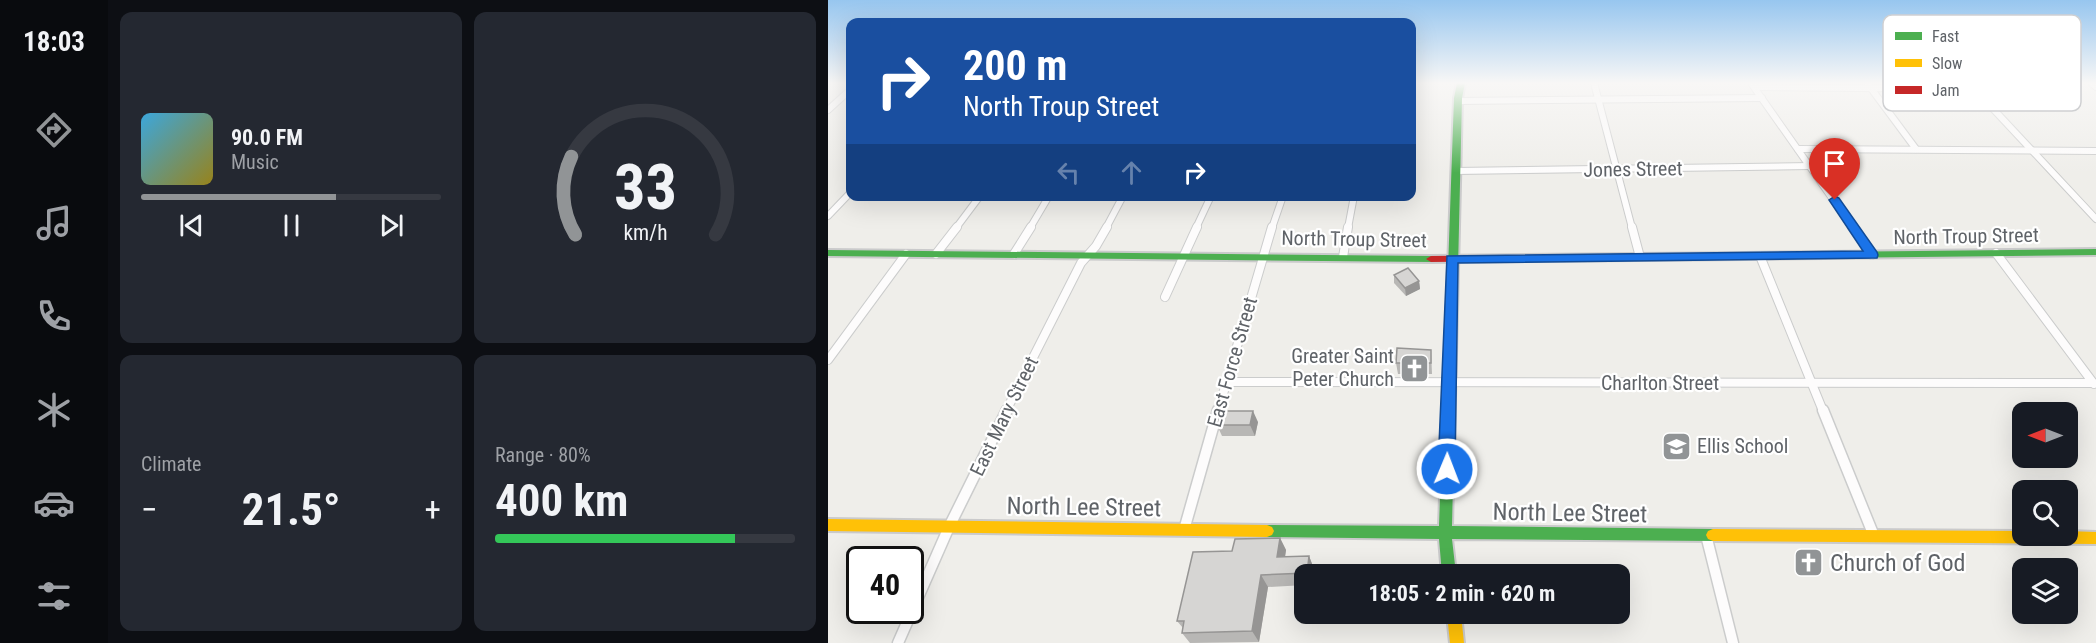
<!DOCTYPE html>
<meta charset="utf-8">
<style>
body{margin:0;font-family:"Roboto Condensed",sans-serif;background:#242831;color:#f1f3f6;height:100vh;display:flex;flex-direction:column;font-size:22px;white-space:nowrap}
*{box-sizing:border-box;margin:0}
p{font-size:20px;color:#9ea1a6}
.icon{flex:none;width:33px;height:33px;fill:none;stroke:currentColor;stroke-width:2;stroke-linecap:round;stroke-linejoin:round}
.map{position:relative;flex:1;overflow:hidden}
.details{display:flex;flex-direction:column;gap:12px;padding:12px;background:#0d0f14;width:720px}
.details>*{flex:none}
.guide{position:absolute;left:18px;top:18px;width:570px;height:183px;border-radius:12px;box-shadow:0 6px 24px #0002;background:#1a4fa0;color:#fff;overflow:hidden}
.needle{width:39px;rotate:270deg}
.tools{position:absolute;left:1184px;top:402px;display:grid;gap:12px}
.tools a{display:grid;place-items:center;width:66px;height:66px;border-radius:12px;background:#171b24;box-shadow:0 6px 24px #0002;font-size:30px}
.speed{position:absolute;left:18px;top:546px;display:flex;gap:12px;font-size:30px;font-weight:700;text-align:center}
.speed>*{display:grid;place-content:center;width:78px;height:78px;border-radius:50%;background:#171b24;box-shadow:0 6px 24px #0002;line-height:1}
.speed .limit{border:3px solid #111;border-radius:9px;background:#fff;color:#111}
.pin{position:absolute;display:grid;place-items:center;width:51px;height:51px;color:#fff;margin:-62px -26px;border-radius:50% 50% 50% 0;rotate:-45deg;box-shadow:0 0 6px #0007}
.pin .icon{rotate:45deg}
.me{position:absolute;width:66px;margin:-33px;rotate:1deg;stroke-linejoin:round;filter:drop-shadow(0 0 4px #0008)}
.turn{display:flex;align-items:center;gap:21px;height:126px;padding:0 18px;font-size:27px}
.turn .icon{width:78px;height:78px;stroke-width:2.5}
.turn b{display:block;font-size:42px;line-height:51px}
.lanes{display:flex;align-items:center;height:57px;padding:0 18px;background:#0003;justify-content:center;gap:30px;direction:ltr}
.lanes .off{opacity:.35}
.big{font-size:45px;font-weight:700;line-height:1.1}
.details .widget{flex:1;display:flex;flex-direction:column;justify-content:center;gap:9px;min-width:0;padding:0 21px;border-radius:12px;background:#242831}
.details .dial{align-items:center;gap:0}
.dial svg{height:156px;overflow:visible;fill:none;stroke:#363941;stroke-width:7;stroke-linecap:round;text-anchor:middle}
.dial text{fill:#f1f3f6;stroke:none}
.song{display:flex;align-items:center;gap:18px}
.cover{width:72px;height:72px;border-radius:9px;background:linear-gradient(135deg,hsl(200 70% 55%),hsl(50 70% 35%))}
.played{height:6px;border-radius:3px;background:linear-gradient(90deg,#919496 65%,#363941 65%)}
.keys{display:flex;justify-content:space-around;direction:ltr}
.heat{display:flex;justify-content:space-between;align-items:center;font-size:33px;direction:ltr}
.charge{height:9px;border-radius:4px;background:linear-gradient(90deg,#34c759 80%,#363941 0)}
.details .tiles{flex:1;display:grid;gap:12px;grid-template-columns:repeat(2,1fr)}
.trip{position:absolute;left:466px;top:564px;width:336px;height:60px;border-radius:12px;background:#171b24;box-shadow:0 6px 24px #0002;font-weight:700;line-height:60px;text-align:center}
main{display:flex;flex:1;min-height:0}
.menu{display:flex;flex-direction:column;width:108px;justify-content:space-around;align-items:center;background:#090b0e;color:#9ea1a6}
.menu .icon{width:42px;height:42px}
.menu .current{color:#919496}
.menu b{font-size:27px;color:#f1f3f6}
.map>svg:first-child{display:block}
</style>
<main>
<nav class="menu">
<b>18:03</b>
<svg class="icon current" aria-label="directions" viewBox="0 0 24 24"><path d="M12 3l9 9-9 9-9-9zM9 14v-3h6M13 9l2 2-2 2"/></svg>
<svg class="icon" aria-label="music" viewBox="0 0 24 24"><path d="M9 18V5l10-2v13"/><circle cx="6" cy="18" r="3"/><circle cx="16" cy="16" r="3"/></svg>
<svg class="icon" aria-label="phone" viewBox="0 0 24 24"><path d="M5 4h4l2 5-3 2q2 4 5 5l2-3 5 2v4C11 20 4 13 5 4z"/></svg>
<svg class="icon" aria-label="climate" viewBox="0 0 24 24"><path d="M12 3v18M4 7l16 10M4 17L20 7"/></svg>
<svg class="icon" aria-label="car" viewBox="0 0 24 24"><path d="M5 17H2v-5l4-1 3-4h7l3 4 3 1v5h-3M9 17h6M6 11h13"/><circle cx="7" cy="17" r="2"/><circle cx="17" cy="17" r="2"/></svg>
<svg class="icon" aria-label="filters" viewBox="0 0 24 24"><path d="M4 7h16M4 17h16"/><circle cx="9" cy="7" r="2"/><circle cx="15" cy="17" r="2"/></svg>
</nav>
<section class="details">
<div class="tiles">
<div class="widget">
<div class="song"><i class="cover"></i><div><b>90.0 FM</b><p>Music</p></div></div>
<div class="played"></div>
<div class="keys"><svg class="icon" aria-label="previous" viewBox="0 0 24 24"><path d="M18 5L8 12l10 7zM5 5v14"/></svg><svg class="icon" aria-label="pause" viewBox="0 0 24 24"><path d="M8 5v14M16 5v14"/></svg><svg class="icon" aria-label="next" viewBox="0 0 24 24"><path d="M6 5l10 7-10 7zM19 5v14"/></svg></div>
</div>
<div class="widget dial"><svg viewBox="0 0 100 80">
<path d="M14 69A42 42 0 1 1 86 69"/>
<path d="M14 69A42 42 0 0 1 12 29" stroke="#919496"/>
<text x="50" y="56" font-size="32" font-weight="700">33</text>
<text x="50" y="72" font-size="11">km/h</text>
</svg></div>
<div class="widget"><p>Climate</p>
<div class="heat"><a>−</a><b class="big">21.5°</b><a>+</a></div>
</div>
<div class="widget"><p>Range · 80%</p><b class="big">400 km</b><div class="charge"></div></div>
</div>
</section>
<div class="map">
<svg width="1268" height="643" viewBox="0 0 1268 643">
<rect width="100%" height="100%" fill="#efeeea"/>
<g fill="none" stroke-linecap="round" stroke-linejoin="round">
<defs>
<g id="street-far2">
<polyline points="766,83 804,228"/>
<polyline points="923,83 1025,228"/>
<polyline points="1039,83 1088,149"/>
<polyline points="1141,83 1268,219"/>
<polyline points="1263,83 1268,87"/>
<polyline points="927,87 1147,89"/>
<polyline points="630,101 934,98"/>
<polyline points="0,110 22,90"/>
<polyline points="970,149 1268,151"/>
<polyline points="627,171 983,166"/>
<polyline points="0,216 22,193"/>
<polyline points="128,228 152,196"/>
<polyline points="202,228 221,196"/>
<polyline points="278,228 295,196"/>
<polyline points="368,228 383,196"/>
<polyline points="444,228 455,196"/>
<polyline points="520,228 526,196"/>
</g>
<g id="street-far1">
<polyline points="804,227 812,257"/>
<polyline points="1024,227 1044,255"/>
<polyline points="1168,253 1266,384"/>
<polyline points="108,254 129,227"/>
<polyline points="186,254 203,227"/>
<polyline points="932,256 995,411"/>
<polyline points="515,257 520,227"/>
<polyline points="337,297 369,227"/>
<polyline points="0,360 78,254"/>
<polyline points="398,382 1265,383"/>
<polyline points="178,411 253,263 268,246 279,227"/>
<polyline points="390,411 444,227"/>
</g>
<g id="street">
<polyline points="995,410 1046,536"/>
<polyline points="356,530 390,410"/>
<polyline points="878,535 905,643"/>
<polyline points="70,643 121,527 179,410"/>
</g>
<g id="fast">
<polygon points="629,83 637,83 634,98 624,526 885,529 890,531 892,535 890,539 885,541 624,539 628,574 614,574 611,539 439,537 434,535 432,531 434,527 439,525 611,526 626,98"/>
<polygon points="1268,249 1268,255 917,259 912,256 917,253"/>
<polygon points="0,250 603,256 608,259 603,262 0,256"/>
</g>
<g id="slow">
<polygon points="0,519 439,525 444,527 446,531 444,535 439,537 0,531"/>
<polygon points="885,529 1194,531 1194,536 1239,536 1239,531 1268,532 1268,544 885,541 880,539 878,535 880,531"/>
<polygon points="619,614 633,614 636,643 622,643"/>
</g>
<polygon id="jam" points="917,253 922,256 917,259 603,262 598,259 603,256"/>
</defs>
<use href="#street-far2" stroke="#cbcccc" stroke-width="8"/>
<use href="#street-far1" stroke="#cbcccc" stroke-width="10"/>
<use href="#street" stroke="#cbcccc" stroke-width="13"/>
<use href="#fast" stroke="#cacacb" stroke-width="4"/>
<use href="#slow" stroke="#cacacb" stroke-width="4"/>
<use href="#jam" stroke="#cacacb" stroke-width="4"/>
<use href="#street-far2" stroke="#fdfcfc" stroke-width="6"/>
<use href="#street-far1" stroke="#fdfcfc" stroke-width="8"/>
<use href="#street" stroke="#fdfcfc" stroke-width="10"/>
<use href="#fast" fill="#4caf50" fill-rule="evenodd"/>
<use href="#slow" fill="#ffc107" fill-rule="evenodd"/>
<use href="#jam" fill="#c62828" fill-rule="evenodd"/>
</g>
<g fill="#b8b7b5">
<polygon points="566,275 591,281 592,289 578,296 566,283"/>
<polygon points="603,350 604,374 570,374 568,363"/>
<polygon points="430,422 427,436 394,436 389,425"/>
<polygon points="452,538 458,550 457,557 481,556 486,569 485,574 477,574 477,585 440,587 431,642 362,643 354,633 355,628 349,621 404,551"/>
</g>
<g fill="#969594">
<polygon points="591,281 592,289 578,296 577,288"/>
<polygon points="425,411 430,422 427,436 422,425"/>
<polygon points="452,538 458,550 455,570 449,557"/>
<polygon points="481,556 486,569 485,574 480,574 479,573"/>
<polygon points="433,575 440,587 431,642 424,631"/>
</g>
<g fill="#d6d5d3" stroke="#969594" stroke-width="1.5">
<polygon points="580,268 591,281 577,288 566,275"/>
<polygon points="569,348 603,350 603,363 568,363"/>
<polygon points="392,411 425,411 422,425 389,425"/>
<polygon points="452,538 449,557 481,556 479,573 433,575 424,631 354,633 356,621 349,621 365,552 404,551 407,539"/>
</g>
<linearGradient id="sky" x2="0" y2="1"><stop stop-color="#97c6ef"/><stop offset="0.48" stop-color="#f8f7f6"/><stop offset="1" stop-color="#f8f7f6" stop-opacity="0"/></linearGradient>
<rect width="1268" height="173" fill="url(#sky)"/>
<polygon fill="#1a73e8" stroke="#114b97" stroke-width="1.5" points="1007,196 1011,198 1049,252 1050,255 1049,258 630,263 627,469 624,474 619,476 613,474 610,469 619,256 1035,251 1001,200"/>
<defs>
<symbol id="church-square" viewBox="-11 -11 22 22"><rect x="-9" y="-9" width="18" height="18" rx="4" fill="#919496" stroke="#fff"/><path d="M-1.2-6h2.4v3.5h3.3v2.4h-3.3V6h-2.4V-.1h-3.3v-2.4h3.3Z" fill="#fff"/></symbol>
<symbol id="school-square" viewBox="-11 -11 22 22"><rect x="-9" y="-9" width="18" height="18" rx="4" fill="#919496" stroke="#fff"/><path d="M0-5L7-2L0 1L-7-2ZM-4 1L0 2.5L4 1V4Q0 6-4 4Z" fill="#fff"/></symbol>
</defs>
<g fill-rule="evenodd">
<use href="#church-square" x="570" y="352" width="33" height="33"/>
<use href="#school-square" x="832" y="430" width="33" height="33"/>
<use href="#church-square" x="964" y="546" width="33" height="33"/>
</g>
<g text-anchor="middle" dominant-baseline="central" stroke-width="4.5" stroke-linejoin="round" paint-order="stroke">
<g font-size="20" fill="#5f6368" stroke="#fff">
<text transform="translate(805 169) rotate(-1)">Jones Street</text>
<text transform="translate(1138 236) rotate(-1)">North Troup Street</text>
<text transform="translate(526 239) rotate(1)">North Troup Street</text>
<text transform="translate(404 362) rotate(-74)">East Force Street</text>
<text x="832" y="383">Charlton Street</text>
<text transform="translate(176 416) rotate(-64)">East Mary Street</text>
</g>
<g font-size="20" fill="#5f6368" stroke="#fff" text-anchor="end">
<text x="566" y="356">Greater Saint<tspan x="566" dy="23">Peter Church</tspan></text>
<text x="869" y="446" text-anchor="start">Ellis School</text>
</g>
<g font-size="24" fill="#5f6368" stroke="#fff">
<text transform="translate(256 507) rotate(1)">North Lee Street</text>
<text transform="translate(742 513) rotate(1)">North Lee Street</text>
</g>
<g font-size="24" fill="#5f6368" stroke="#fff" text-anchor="start">
<text x="1002" y="563">Church of God</text>
</g>
</g>
<rect x="1055" y="15" width="198" height="96" rx="9" fill="#fff" stroke="#cfd0d2" stroke-width="1.5"/>
<rect x="1067" y="32" width="27" height="8" fill="#4caf50"/>
<rect x="1067" y="59" width="27" height="8" fill="#ffc107"/>
<rect x="1067" y="86" width="27" height="8" fill="#c62828"/>
<g font-size="16" fill="#5f6368">
<text x="1104" y="42">Fast</text>
<text x="1104" y="69">Slow</text>
<text x="1104" y="96">Jam</text>
</g>
</svg>
<div class="tools">
<a><svg class="needle" viewBox="-14 -14 28 28"><path d="M0-13l5 13h-10z" fill="#e53935"/><path d="M0 13l5-13h-10z" fill="#9ea1a6"/></svg></a>
<a><svg class="icon" aria-label="search" viewBox="0 0 24 24"><circle cx="10" cy="10" r="6"/><path d="M15 15l6 6"/></svg></a>
<a><svg class="icon" aria-label="layers" viewBox="0 0 24 24"><path d="M12 4l9 5-9 5-9-5zM3 14l9 5 9-5"/></svg></a>
</div>
<div class="speed"><div class="limit">40</div></div>
<div class="pin" style="left:1007px;top:200px;background:#d93025"><svg class="icon" aria-label="arrive" viewBox="0 0 24 24"><path d="M6 21V4h12l-3 4 3 4H6"/></svg></div>
<svg class="me" style="left:619px;top:469px" viewBox="-20 -20 40 40"><circle r="17" fill="#1a73e8" stroke="#fff" stroke-width="3"/><path d="M0-11L8 9 0 5-8 9z" fill="#fff"/></svg>
<div class="trip">18:05 · 2 min · 620 m</div>
<div class="guide">
<div class="turn"><svg class="icon" aria-label="right" viewBox="0 0 24 24"><path d="M7 20v-9h11M14 6l5 5-5 5"/></svg><div><b>200 m</b>North Troup Street</div></div>
<div class="lanes"><svg class="icon off" aria-label="left" viewBox="0 0 24 24"><path d="M17 20v-9H6M10 6l-5 5 5 5"/></svg><svg class="icon off" aria-label="ahead" viewBox="0 0 24 24"><path d="M12 20V5M6 11l6-6 6 6"/></svg><svg class="icon" aria-label="right" viewBox="0 0 24 24"><path d="M7 20v-9h11M14 6l5 5-5 5"/></svg></div>
</div>
</div>
</main>
